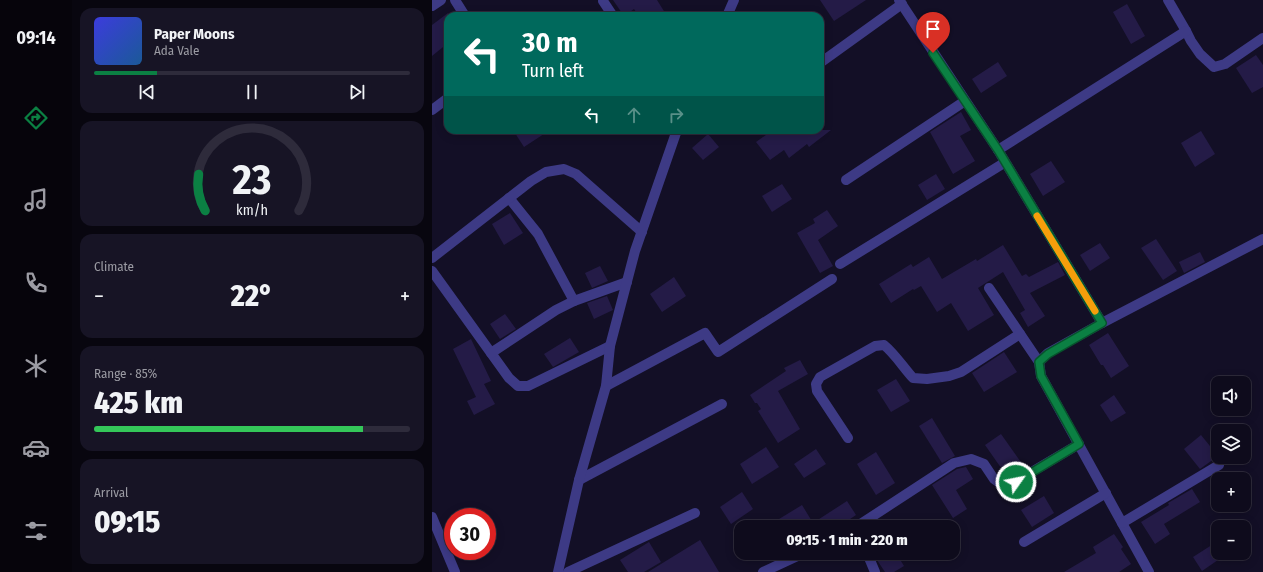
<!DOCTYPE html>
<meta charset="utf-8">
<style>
body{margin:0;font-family:"Fira Sans Condensed",sans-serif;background:#171425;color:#f1f3f6;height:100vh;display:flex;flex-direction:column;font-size:15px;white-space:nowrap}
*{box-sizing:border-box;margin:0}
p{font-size:13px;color:#9b9ba3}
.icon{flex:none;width:22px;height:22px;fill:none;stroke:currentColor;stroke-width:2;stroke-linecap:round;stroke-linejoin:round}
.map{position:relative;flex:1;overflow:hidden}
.panel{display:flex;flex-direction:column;gap:8px;padding:8px;background:#08060f;width:360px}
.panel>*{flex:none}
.top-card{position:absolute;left:12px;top:12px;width:380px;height:122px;border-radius:12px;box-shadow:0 2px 10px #0003,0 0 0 1px #2e2b3b;background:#00695c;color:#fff;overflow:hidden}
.tools{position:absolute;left:779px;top:376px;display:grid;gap:8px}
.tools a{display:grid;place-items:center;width:40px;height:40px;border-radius:8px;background:#0e0b1c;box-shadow:0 2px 10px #0003,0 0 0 1px #2e2b3b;font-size:20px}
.speed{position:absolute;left:12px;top:508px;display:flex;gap:8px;font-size:20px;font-weight:700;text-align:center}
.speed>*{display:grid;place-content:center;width:52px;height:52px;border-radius:50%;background:#0e0b1c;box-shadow:0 2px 10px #0003,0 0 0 1px #2e2b3b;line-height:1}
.speed .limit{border:6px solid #d22;background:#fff;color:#111}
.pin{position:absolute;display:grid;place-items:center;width:34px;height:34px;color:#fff;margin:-41px -17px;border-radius:50% 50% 50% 0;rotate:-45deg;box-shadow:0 0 4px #0007}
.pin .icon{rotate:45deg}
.me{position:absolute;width:44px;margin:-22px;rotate:57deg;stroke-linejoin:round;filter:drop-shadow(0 0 3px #0008)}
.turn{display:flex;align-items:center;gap:14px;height:84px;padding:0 12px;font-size:18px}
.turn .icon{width:52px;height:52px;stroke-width:2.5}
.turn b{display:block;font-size:28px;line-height:34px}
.lanes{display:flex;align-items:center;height:38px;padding:0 12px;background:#0003;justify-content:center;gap:20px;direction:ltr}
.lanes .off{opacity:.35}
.big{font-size:30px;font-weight:800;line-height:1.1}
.panel .widget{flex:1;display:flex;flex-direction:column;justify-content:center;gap:6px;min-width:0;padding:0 14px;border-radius:12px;background:#171425}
.panel .dial{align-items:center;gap:0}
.dial svg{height:104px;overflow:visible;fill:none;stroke:#2e2b3b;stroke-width:7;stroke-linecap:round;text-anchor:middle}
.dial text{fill:#f1f3f6;stroke:none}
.song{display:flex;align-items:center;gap:12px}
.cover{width:48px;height:48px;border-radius:6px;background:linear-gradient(135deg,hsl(240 70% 55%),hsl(210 70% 35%))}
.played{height:4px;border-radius:2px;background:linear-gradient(90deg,#0b8043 20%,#2e2b3b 20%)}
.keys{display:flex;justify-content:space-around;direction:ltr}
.heat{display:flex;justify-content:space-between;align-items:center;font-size:22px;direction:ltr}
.charge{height:6px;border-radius:3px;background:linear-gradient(90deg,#34c759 85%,#2e2b3b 0)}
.trip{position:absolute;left:302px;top:520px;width:226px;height:40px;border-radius:12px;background:#0e0b1c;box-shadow:0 2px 10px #0003,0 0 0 1px #2e2b3b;font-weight:800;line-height:40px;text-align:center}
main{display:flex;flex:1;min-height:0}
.tab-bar{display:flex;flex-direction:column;width:72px;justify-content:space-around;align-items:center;background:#06040b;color:#9b9ba3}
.tab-bar .icon{width:28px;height:28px}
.tab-bar .selected{color:#0b8043}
.tab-bar b{font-size:18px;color:#f1f3f6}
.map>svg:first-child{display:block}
</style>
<main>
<nav class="tab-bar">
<b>09:14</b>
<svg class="icon selected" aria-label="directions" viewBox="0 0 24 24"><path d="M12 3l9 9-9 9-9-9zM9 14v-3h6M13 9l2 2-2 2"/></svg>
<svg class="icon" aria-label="music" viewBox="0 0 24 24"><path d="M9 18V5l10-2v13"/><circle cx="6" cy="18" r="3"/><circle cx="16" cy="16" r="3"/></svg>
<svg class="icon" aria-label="phone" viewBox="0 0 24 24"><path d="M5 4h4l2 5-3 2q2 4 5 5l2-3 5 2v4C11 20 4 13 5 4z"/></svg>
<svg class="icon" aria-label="climate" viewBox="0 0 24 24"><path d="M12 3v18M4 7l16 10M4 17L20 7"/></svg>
<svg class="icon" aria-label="car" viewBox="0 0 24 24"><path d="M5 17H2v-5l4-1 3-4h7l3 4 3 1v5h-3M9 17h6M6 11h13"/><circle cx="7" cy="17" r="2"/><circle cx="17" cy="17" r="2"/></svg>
<svg class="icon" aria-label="filters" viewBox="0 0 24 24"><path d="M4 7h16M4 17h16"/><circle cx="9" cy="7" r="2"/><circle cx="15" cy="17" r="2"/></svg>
</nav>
<section class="panel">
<div class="widget">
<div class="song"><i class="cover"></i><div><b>Paper Moons</b><p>Ada Vale</p></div></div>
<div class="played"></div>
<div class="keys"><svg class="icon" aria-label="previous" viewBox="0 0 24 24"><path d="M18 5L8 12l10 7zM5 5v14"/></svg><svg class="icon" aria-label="pause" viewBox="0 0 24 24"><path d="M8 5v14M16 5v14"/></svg><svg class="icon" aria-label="next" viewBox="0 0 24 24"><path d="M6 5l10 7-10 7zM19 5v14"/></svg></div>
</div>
<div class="widget dial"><svg viewBox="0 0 100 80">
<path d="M14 69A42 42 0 1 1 86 69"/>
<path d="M14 69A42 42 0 0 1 9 41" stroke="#0b8043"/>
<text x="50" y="56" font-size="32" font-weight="700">23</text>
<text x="50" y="72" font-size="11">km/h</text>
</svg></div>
<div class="widget"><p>Climate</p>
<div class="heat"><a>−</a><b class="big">22°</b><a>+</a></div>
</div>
<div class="widget"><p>Range · 85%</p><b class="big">425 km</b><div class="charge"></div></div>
<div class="widget"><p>Arrival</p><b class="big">09:15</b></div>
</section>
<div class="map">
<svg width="831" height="572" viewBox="0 0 831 572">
<rect width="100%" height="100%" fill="#130f26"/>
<g fill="#241b47">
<polygon points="181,0 225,0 235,16 207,16 202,9 192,16"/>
<polygon points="388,0 434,0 402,21"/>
<polygon points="695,4 713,36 699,44 681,12"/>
<polygon points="16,13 16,43 0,56 0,25"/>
<polygon points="824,55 831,65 831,87 820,93 804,68"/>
<polygon points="566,62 575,76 549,93 540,79"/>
<polygon points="529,112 539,130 528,136 543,161 521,174 498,132"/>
<polygon points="81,130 118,130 92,147"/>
<polygon points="341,130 399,130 377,147 375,144 357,158 352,150 338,160 324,142"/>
<polygon points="769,131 783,154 763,167 749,143"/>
<polygon points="276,134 287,147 271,160 260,148"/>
<polygon points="619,161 633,182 611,196 598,174"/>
<polygon points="504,174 513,189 495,200 486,185"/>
<polygon points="350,184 360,199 340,212 330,196"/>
<polygon points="395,210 406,226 386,240 401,266 388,273 365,233 383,223 381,219"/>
<polygon points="78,213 91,233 72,245 60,224"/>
<polygon points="724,239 745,271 731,280 709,248"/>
<polygon points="668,243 678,258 658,271 648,255"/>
<polygon points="571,245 590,276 594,274 597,277 626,262 633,275 598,293 613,316 596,327 588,313 593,310 571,272 546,288 562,315 536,331 519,303 505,312 489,286 482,290 481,289 459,303 447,284 479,264 481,267 497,257 510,279 544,259 545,261"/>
<polygon points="768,252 773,262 752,273 747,262"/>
<polygon points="168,266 176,281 160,288 153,273"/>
<polygon points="242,277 254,296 230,312 218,294"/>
<polygon points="175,296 181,310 162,319 155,303"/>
<polygon points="73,314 84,329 68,339 58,324"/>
<polygon points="676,333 697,366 679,378 671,365 669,365 657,345"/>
<polygon points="138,338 147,352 121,367 112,354"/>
<polygon points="39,339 59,381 52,384 63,404 42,415 35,401 44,397 21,349"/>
<polygon points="572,352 585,372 552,392 540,373"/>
<polygon points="368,360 376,374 346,391 368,429 346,443 326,411 329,409 325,403 323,403 318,395 354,371 352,368"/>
<polygon points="464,379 478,401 459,412 445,390"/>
<polygon points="682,395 694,413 679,422 668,405"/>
<polygon points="500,418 523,456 510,463 487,426"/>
<polygon points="569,434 591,465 574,475 553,445"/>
<polygon points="769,435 786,456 768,469 752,449"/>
<polygon points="334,447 347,467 320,484 308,464"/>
<polygon points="384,449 394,464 372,478 362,464"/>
<polygon points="444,452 463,483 444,495 425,464"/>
<polygon points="534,467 541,479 524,490 535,509 521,518 500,485 525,469"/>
<polygon points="760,489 768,502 732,524 738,534 723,544 709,522 737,505 736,503"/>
<polygon points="310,492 321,509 299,524 288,507"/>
<polygon points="612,496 622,513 600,527 589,510"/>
<polygon points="415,501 424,515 406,527 334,527 370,505 381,523"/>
<polygon points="682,534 691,547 689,549 699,564 687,572 632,572 664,553 661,547"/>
<polygon points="268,540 287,572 216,572"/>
<polygon points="786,541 786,560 770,571 761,557"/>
<polygon points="217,542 229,562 212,572 196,572 188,560"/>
<polygon points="444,553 464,553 472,566 462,572 453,572 445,560 447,559"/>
</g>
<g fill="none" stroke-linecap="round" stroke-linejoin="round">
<g stroke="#3d3a85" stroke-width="10">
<polyline points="23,0 33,16"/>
<polyline points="467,0 566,150 670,323"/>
<polyline points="736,0 754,31 759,41 768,54 782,67 793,64 831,38"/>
<polyline points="171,1 181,16"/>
<polyline points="0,6 9,0"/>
<polyline points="295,16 302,0"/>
<polyline points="388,63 470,4"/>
<polyline points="0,110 16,98"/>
<polyline points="566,150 754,31"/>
<polyline points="414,180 533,101"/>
<polyline points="77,198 106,234 142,301"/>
<polyline points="0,258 99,181 114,172 132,169 144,174 210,232"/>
<polyline points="408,264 572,163"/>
<polyline points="0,271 77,378 86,386 96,386 178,346"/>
<polyline points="557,288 607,362 609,376 717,572"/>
<polyline points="59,353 124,310 142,301 195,282"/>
<polyline points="607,362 616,353 670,323 831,239"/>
<polyline points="174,386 273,333 286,352 400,279"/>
<path d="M416,438L385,391L384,384L388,377L443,346L452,345C463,354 471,367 481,378L495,379L517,376L529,372L588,334"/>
<polyline points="147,480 290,404"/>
<polyline points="0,517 23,572"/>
<polyline points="690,523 787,465"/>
<polyline points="424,527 522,463 539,459 552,464 562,479 573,487 583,482 647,444"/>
<polyline points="592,542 674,493"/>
<polyline points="435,553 443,572"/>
<polyline points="126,572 147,480 174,386 178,346 203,251 245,130"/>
<polyline points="136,572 263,513"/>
<polyline points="331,572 372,553"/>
</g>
</g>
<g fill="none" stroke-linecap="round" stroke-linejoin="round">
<defs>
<polyline id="route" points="501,53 566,150 670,323 616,354 607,362 609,376 647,444 584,482"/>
</defs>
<use href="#route" stroke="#07532c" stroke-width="10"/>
<use href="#route" stroke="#0b8043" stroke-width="7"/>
<polyline stroke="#f59e0b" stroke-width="7" points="605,216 663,311"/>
</g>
</svg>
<div class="tools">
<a><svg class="icon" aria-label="sound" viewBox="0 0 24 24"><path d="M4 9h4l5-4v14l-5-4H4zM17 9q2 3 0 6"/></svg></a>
<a><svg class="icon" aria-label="layers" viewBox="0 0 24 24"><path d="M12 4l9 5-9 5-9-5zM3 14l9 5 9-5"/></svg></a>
<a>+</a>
<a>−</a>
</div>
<div class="speed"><div class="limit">30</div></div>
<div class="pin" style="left:501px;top:53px;background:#d93025"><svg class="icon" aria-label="arrive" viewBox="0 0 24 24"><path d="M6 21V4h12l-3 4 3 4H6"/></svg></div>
<svg class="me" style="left:584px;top:482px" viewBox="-20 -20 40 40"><circle r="17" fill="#0b8043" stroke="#fff" stroke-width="3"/><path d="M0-11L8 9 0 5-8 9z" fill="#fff"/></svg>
<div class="trip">09:15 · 1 min · 220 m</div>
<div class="top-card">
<div class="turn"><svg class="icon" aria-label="left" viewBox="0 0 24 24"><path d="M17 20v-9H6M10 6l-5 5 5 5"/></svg><div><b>30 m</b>Turn left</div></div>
<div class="lanes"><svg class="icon" aria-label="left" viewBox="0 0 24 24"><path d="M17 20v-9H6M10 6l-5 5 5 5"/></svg><svg class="icon off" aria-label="ahead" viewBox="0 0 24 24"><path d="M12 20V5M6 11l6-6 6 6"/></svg><svg class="icon off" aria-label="right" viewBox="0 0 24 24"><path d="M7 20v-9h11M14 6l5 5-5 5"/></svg></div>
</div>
</div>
</main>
